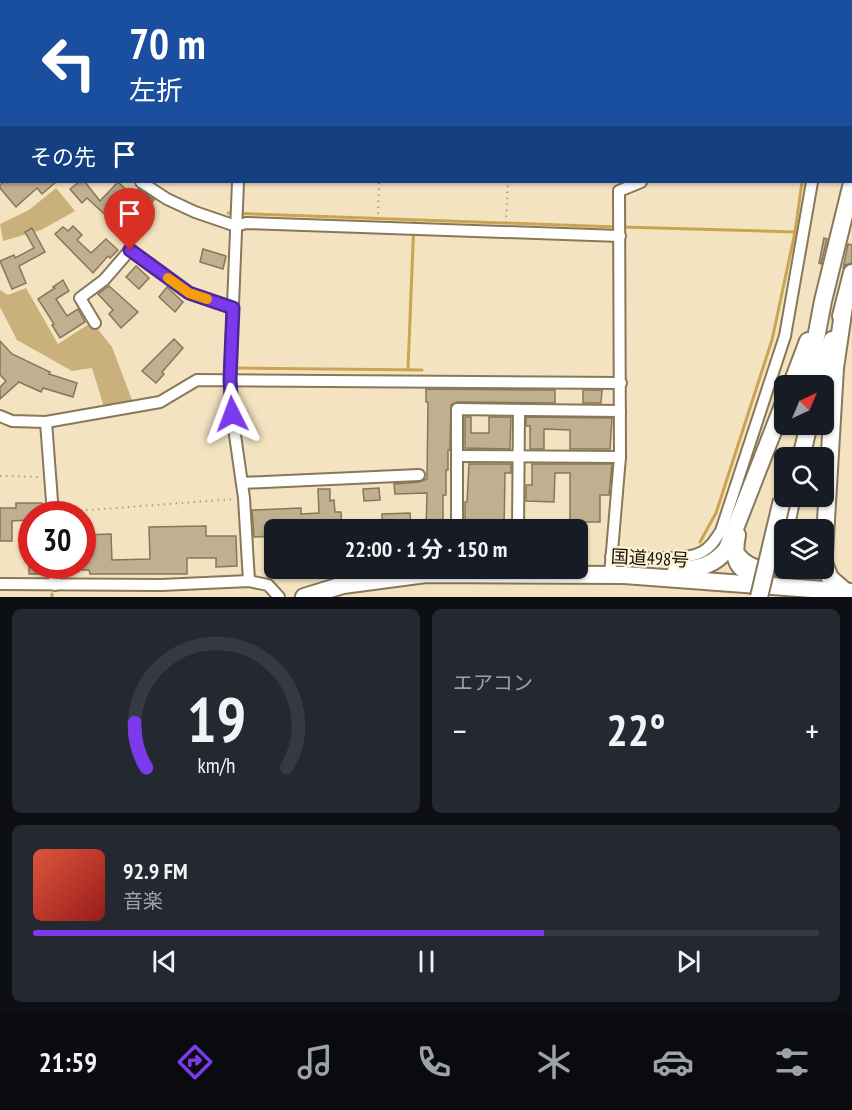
<!DOCTYPE html>
<html lang="ja">
<meta charset="utf-8">
<style>
body{margin:0;font-family:"PT Sans Narrow","Noto Sans JP",sans-serif;background:#242831;color:#f1f3f6;height:100vh;display:flex;flex-direction:column;font-size:22px;white-space:nowrap}
*{box-sizing:border-box;margin:0}
p{font-size:20px;color:#9ea1a6}
.icon{flex:none;width:33px;height:33px;fill:none;stroke:currentColor;stroke-width:2;stroke-linecap:round;stroke-linejoin:round}
.map{position:relative;height:597px;overflow:hidden}
.side{display:flex;flex-direction:column;gap:12px;padding:12px;background:#0d0f14;flex:1}
.side>*{flex:none}
.top-card{position:absolute;left:0px;top:0px;width:852px;height:183px;box-shadow:0 2px 4px #0004;background:#1a4fa0;color:#fff;overflow:hidden}
.needle{width:39px;rotate:44deg}
.buttons{position:absolute;left:774px;top:375px;display:grid;gap:12px}
.buttons a{display:grid;place-items:center;width:60px;height:60px;border-radius:9px;background:#171b24;box-shadow:0 2px 4px #0004;font-size:30px}
.speed{position:absolute;left:18px;top:501px;display:flex;gap:12px;font-size:30px;font-weight:700;text-align:center}
.speed>*{display:grid;place-content:center;width:78px;height:78px;border-radius:50%;background:#171b24;box-shadow:0 2px 4px #0004;line-height:1}
.speed .limit{border:9px solid #d22;background:#fff;color:#111}
.pin{position:absolute;display:grid;place-items:center;width:51px;height:51px;color:#fff;margin:-62px -26px;border-radius:50% 50% 50% 0;rotate:-45deg;box-shadow:0 0 6px #0007}
.pin .icon{rotate:45deg}
.me{position:absolute;width:66px;margin:-33px;rotate:357deg;stroke-linejoin:round;filter:drop-shadow(0 0 4px #0008)}
.turn{display:flex;align-items:center;gap:21px;height:126px;padding:0 30px;font-size:27px}
.turn .icon{width:78px;height:78px;stroke-width:2.5}
.turn b{display:block;font-size:42px;line-height:51px}
.then{display:flex;align-items:center;height:57px;padding:0 30px;background:#0003;gap:12px;font-size:22px}
.big{font-size:45px;font-weight:700;line-height:1.1}
.side .card{flex:1;display:flex;flex-direction:column;justify-content:center;gap:9px;min-width:0;padding:0 21px;border-radius:9px;background:#242831}
.side .dial{align-items:center;gap:0}
.dial svg{height:156px;overflow:visible;fill:none;stroke:#363941;stroke-width:7;stroke-linecap:round;text-anchor:middle}
.dial text{fill:#f1f3f6;stroke:none}
.song{display:flex;align-items:center;gap:18px}
.cover{width:72px;height:72px;border-radius:9px;background:linear-gradient(135deg,hsl(10 70% 55%),hsl(0 70% 35%))}
.played{height:6px;border-radius:3px;background:linear-gradient(90deg,#7c3aed 65%,#363941 65%)}
.keys{display:flex;justify-content:space-around;direction:ltr}
.heat{display:flex;justify-content:space-between;align-items:center;font-size:33px;direction:ltr}
.side .tiles{flex:1;display:grid;gap:12px;grid-template-columns:1fr 1fr}
.card:last-child{grid-column:span 2}
.trip{position:absolute;left:264px;top:519px;width:324px;height:60px;border-radius:9px;background:#171b24;box-shadow:0 2px 4px #0004;font-weight:700;line-height:60px;text-align:center}
.tab-bar{display:flex;height:96px;justify-content:space-around;align-items:center;background:#090b0e;color:#9ea1a6}
.tab-bar .icon{width:42px;height:42px}
.tab-bar .active{color:#7c3aed}
.tab-bar b{font-size:27px;color:#f1f3f6}
.map>svg:first-child{display:block}
</style>
<div class="map">
<svg width="852" height="597" viewBox="0 0 852 597">
<rect width="100%" height="100%" fill="#f4e3c1"/>
<g fill="#cab07b">
<polygon points="56,188 75,211 41,230 3,241 0,224 29,210"/>
<polygon points="26,288 58,344 92,322 112,347 132,400 104,407 92,368 72,371 17,340 0,307 0,290 8,295"/>
</g>
<g fill="none" stroke-linecap="round" stroke-linejoin="round">
<g stroke="#cba451" stroke-width="3">
<polyline points="228,213 616,227"/>
<polyline points="622,227 795,232"/>
<polyline points="237,368 422,370"/>
<polyline points="408,369 414,220"/>
<polyline points="700,542 716,513 772,340 795,232 802,182"/>
<polyline points="52,594 52,597"/>
</g>
</g>
<g fill="#c1b090" stroke="#867758" stroke-width="1.5">
<polygon points="4,182 56,182 42,194 37,188 16,207 0,188 0,185"/>
<polygon points="79,182 85,182 100,201 118,182 133,196 138,189 154,200 132,224 134,227 127,235 87,198 82,203 70,189"/>
<polygon points="73,226 82,235 77,240 91,253 106,239 118,250 110,258 108,256 93,273 55,234 63,227 68,231"/>
<polygon points="32,228 45,252 19,266 26,283 12,289 0,261 14,255 15,258 34,248 25,232"/>
<polygon points="824,238 827,239 821,264 819,263"/>
<polygon points="848,244 852,245 852,263 845,265 843,269"/>
<polygon points="203,249 226,256 223,269 200,262"/>
<polygon points="136,266 149,278 139,289 126,277"/>
<polygon points="63,280 69,291 56,299 67,316 78,309 85,322 60,338 52,325 54,324 38,299 55,288 53,287"/>
<polygon points="109,286 138,312 121,328 109,314 113,310 98,294"/>
<polygon points="167,287 183,302 175,312 159,297"/>
<polygon points="174,339 183,348 162,372 164,374 156,383 142,371"/>
<polygon points="0,341 12,354 50,372 49,374 77,383 73,397 43,388 41,392 19,382 0,399 0,387 6,381 0,375"/>
<polygon points="426,389 555,390 555,403 457,402 451,405 450,450 448,450 448,470 446,470 446,495 443,495 443,530 426,530 427,493 395,494 394,484 419,482 427,479 428,402 426,402"/>
<polygon points="583,390 602,390 601,403 583,403"/>
<polygon points="465,417 471,417 471,433 489,433 489,417 511,417 510,449 465,448"/>
<polygon points="526,417 612,418 610,449 570,449 570,430 544,429 544,449 530,449 530,426 526,426"/>
<polygon points="469,464 511,464 511,473 505,473 504,530 465,530 465,502 467,502"/>
<polygon points="532,464 612,464 609,495 600,495 600,522 570,522 570,473 555,473 554,502 526,501 526,485 532,485"/>
<polygon points="379,488 380,500 364,501 363,489"/>
<polygon points="318,489 330,489 330,501 334,500 335,512 341,512 342,530 274,530 274,536 254,537 252,510 301,508 301,514 319,513"/>
<polygon points="16,503 42,503 42,514 32,514 32,517 28,517 28,520 12,521 12,541 0,541 0,508 16,508"/>
<polygon points="410,513 411,530 383,530 382,514"/>
<polygon points="206,526 206,536 236,536 237,566 216,567 216,558 187,558 187,574 90,574 89,570 82,570 82,535 111,534 112,560 150,559 149,527"/>
<rect x="29" y="566" width="18" height="8"/>
</g>
<g fill="none" stroke-linecap="round" stroke-linejoin="round">
<defs>
<g id="minor">
<polyline points="87,2 88,0"/>
<polyline points="245,2 245,0"/>
<polyline points="533,2 533,0"/>
<polyline points="850,86 852,83"/>
<polyline points="0,158 2,154"/>
<polyline points="141,182 167,199 195,212 236,226 246,223 620,236"/>
<polyline points="238,182 230,379 232,414 244,498 249,581"/>
<polyline points="95,323 80,298 104,280 130,250 189,293 233,308"/>
<polyline points="0,416 12,421 46,422 160,402 197,380 621,383"/>
<polyline points="46,422 53,514"/>
<polyline points="457,456 620,457"/>
<polyline points="242,483 419,475"/>
<polyline points="457,530 457,409 620,411"/>
<polyline points="518,530 519,410"/>
<path d="M740,554C753,570 779,571 798,568"/>
<path d="M611,557C633,557 684,562 702,552C711,547 715,540 721,531L785,336L812,182"/>
<polyline points="54,566 55,585"/>
<polyline points="610,575 620,457 619,191 641,182"/>
<polyline points="0,584 161,585 249,581 268,585 279,597"/>
</g>
<g id="highway">
<polyline points="841,316 852,273"/>
<polyline points="791,386 808,341"/>
<polyline points="807,386 823,301 852,183"/>
<polyline points="818,386 832,340"/>
<polyline points="801,458 809,424"/>
<polyline points="785,530 792,496"/>
<path d="M737,535C731,566 740,570 767,581"/>
<polyline points="824,554 835,368 844,306"/>
<polyline points="824,563 830,578 845,591"/>
<path d="M676,571C698,568 713,567 727,549L784,403"/>
<polyline points="304,597 343,585 426,574 624,575 852,592"/>
</g>
</defs>
<use href="#minor" stroke="#88785a" stroke-width="14"/>
<use href="#highway" stroke="#88785a" stroke-width="20"/>
<g stroke="#ac9f84" stroke-width="2" stroke-dasharray="1.5 4.5" stroke-linecap="butt">
<polyline points="60,0 62,2"/>
<polyline points="386,2 386,0"/>
<polyline points="668,2 674,0"/>
<polyline points="378,214 379,182"/>
<polyline points="506,223 508,182"/>
<polyline points="0,476 40,477"/>
<polyline points="62,512 235,499"/>
</g>
<use href="#minor" stroke="#fff" stroke-width="10"/>
<use href="#highway" stroke="#fff" stroke-width="16"/>
<defs>
<polyline id="highway-bridge" points="759,597 782,500"/>
</defs>
<use href="#highway-bridge" stroke="#88785a" stroke-width="20" stroke-linecap="butt"/>
<use href="#highway-bridge" stroke="#fff" stroke-width="16"/>
</g>
<g fill="none" stroke-linecap="round" stroke-linejoin="round">
<defs>
<polyline id="route" points="130,250 189,293 233,308 230,379 232,414"/>
</defs>
<use href="#route" stroke="#51269a" stroke-width="15"/>
<use href="#route" stroke="#7c3aed" stroke-width="10"/>
<polyline stroke="#f59e0b" stroke-width="10" points="168,278 189,293 207,299"/>
</g>
<g text-anchor="middle" dominant-baseline="central" stroke-width="4.5" stroke-linejoin="round" paint-order="stroke">
<g font-size="18" fill="#161105" stroke="#fef1d6">
<text transform="translate(650 558) rotate(3)">国道498号</text>
</g>
</g>
</svg>
<div class="buttons">
<a><svg class="needle" viewBox="-14 -14 28 28"><path d="M0-13l5 13h-10z" fill="#e53935"/><path d="M0 13l5-13h-10z" fill="#9ea1a6"/></svg></a>
<a><svg class="icon" aria-label="search" viewBox="0 0 24 24"><circle cx="10" cy="10" r="6"/><path d="M15 15l6 6"/></svg></a>
<a><svg class="icon" aria-label="layers" viewBox="0 0 24 24"><path d="M12 4l9 5-9 5-9-5zM3 14l9 5 9-5"/></svg></a>
</div>
<div class="speed"><div class="limit">30</div></div>
<div class="pin" style="left:130px;top:250px;background:#d93025"><svg class="icon" aria-label="arrive" viewBox="0 0 24 24"><path d="M6 21V4h12l-3 4 3 4H6"/></svg></div>
<svg class="me" style="left:232px;top:414px" viewBox="-20 -20 40 40"><path d="M0-17L14 15 0 8-14 15z" fill="#7c3aed" stroke="#fff" stroke-width="4"/></svg>
<div class="trip">22:00 · 1 分 · 150 m</div>
<div class="top-card">
<div class="turn"><svg class="icon" aria-label="left" viewBox="0 0 24 24"><path d="M17 20v-9H6M10 6l-5 5 5 5"/></svg><div><b>70 m</b>左折</div></div>
<div class="then">その先<svg class="icon" aria-label="arrive" viewBox="0 0 24 24"><path d="M6 21V4h12l-3 4 3 4H6"/></svg></div>
</div>
</div>
<section class="side">
<div class="tiles">
<div class="card dial"><svg viewBox="0 0 100 80">
<path d="M14 69A42 42 0 1 1 86 69"/>
<path d="M14 69A42 42 0 0 1 8 46" stroke="#7c3aed"/>
<text x="50" y="56" font-size="32" font-weight="700">19</text>
<text x="50" y="72" font-size="11">km/h</text>
</svg></div>
<div class="card"><p>エアコン</p>
<div class="heat"><a>−</a><b class="big">22°</b><a>+</a></div>
</div>
<div class="card">
<div class="song"><i class="cover"></i><div><b>92.9 FM</b><p>音楽</p></div></div>
<div class="played"></div>
<div class="keys"><svg class="icon" aria-label="previous" viewBox="0 0 24 24"><path d="M18 5L8 12l10 7zM5 5v14"/></svg><svg class="icon" aria-label="pause" viewBox="0 0 24 24"><path d="M8 5v14M16 5v14"/></svg><svg class="icon" aria-label="next" viewBox="0 0 24 24"><path d="M6 5l10 7-10 7zM19 5v14"/></svg></div>
</div>
</div>
</section>
<nav class="tab-bar">
<b>21:59</b>
<svg class="icon active" aria-label="directions" viewBox="0 0 24 24"><path d="M12 3l9 9-9 9-9-9zM9 14v-3h6M13 9l2 2-2 2"/></svg>
<svg class="icon" aria-label="music" viewBox="0 0 24 24"><path d="M9 18V5l10-2v13"/><circle cx="6" cy="18" r="3"/><circle cx="16" cy="16" r="3"/></svg>
<svg class="icon" aria-label="phone" viewBox="0 0 24 24"><path d="M5 4h4l2 5-3 2q2 4 5 5l2-3 5 2v4C11 20 4 13 5 4z"/></svg>
<svg class="icon" aria-label="climate" viewBox="0 0 24 24"><path d="M12 3v18M4 7l16 10M4 17L20 7"/></svg>
<svg class="icon" aria-label="car" viewBox="0 0 24 24"><path d="M5 17H2v-5l4-1 3-4h7l3 4 3 1v5h-3M9 17h6M6 11h13"/><circle cx="7" cy="17" r="2"/><circle cx="17" cy="17" r="2"/></svg>
<svg class="icon" aria-label="filters" viewBox="0 0 24 24"><path d="M4 7h16M4 17h16"/><circle cx="9" cy="7" r="2"/><circle cx="15" cy="17" r="2"/></svg>
</nav>
